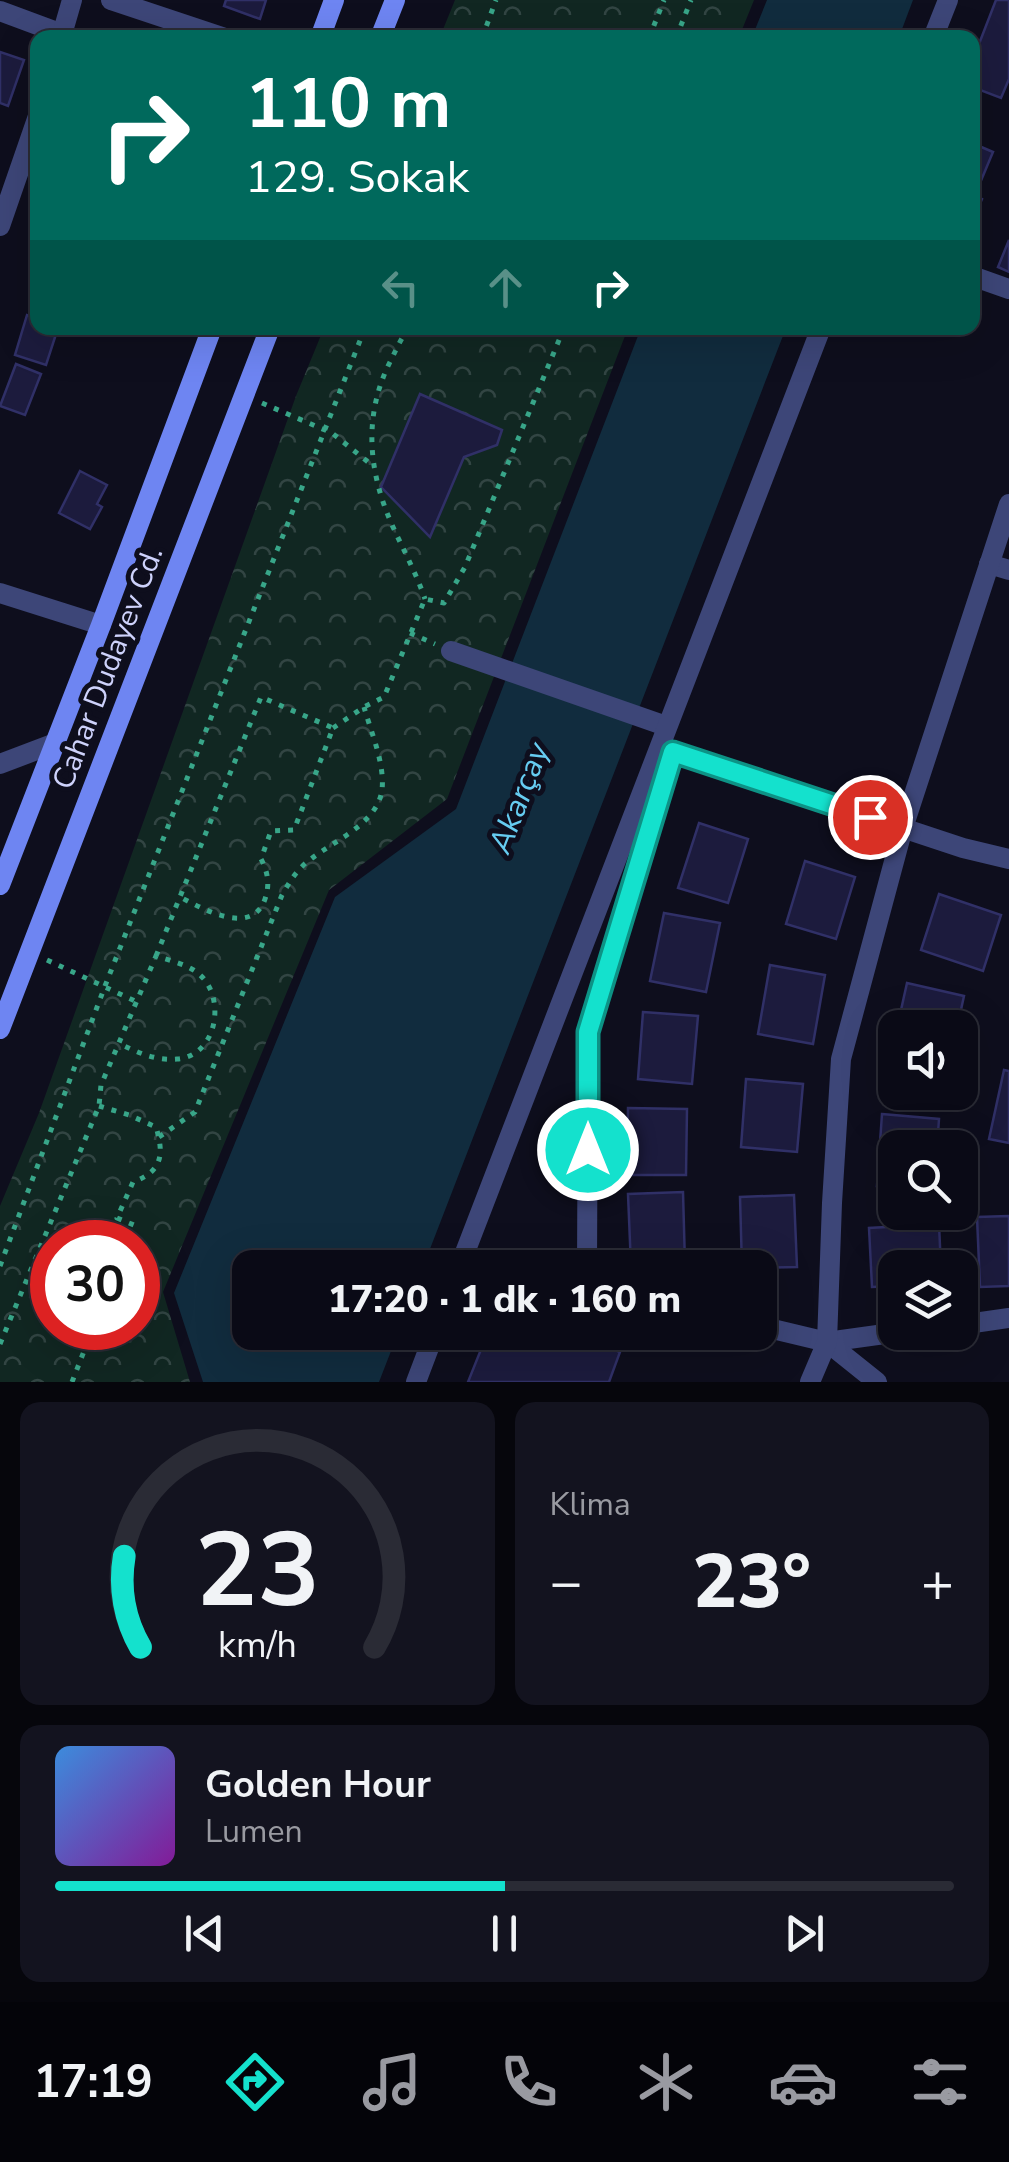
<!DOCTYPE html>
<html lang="tr">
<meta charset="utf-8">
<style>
body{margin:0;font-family:"Nunito Sans",sans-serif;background:#13131f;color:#f1f3f6;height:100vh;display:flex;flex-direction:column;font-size:38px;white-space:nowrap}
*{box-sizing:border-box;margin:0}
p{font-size:32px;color:#999aa1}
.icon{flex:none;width:55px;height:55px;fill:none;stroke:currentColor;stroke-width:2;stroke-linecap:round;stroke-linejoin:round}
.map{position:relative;height:1382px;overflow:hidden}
.drawer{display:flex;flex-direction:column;gap:20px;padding:20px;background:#06060c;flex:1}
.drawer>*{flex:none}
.top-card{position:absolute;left:30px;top:30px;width:950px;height:305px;border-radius:20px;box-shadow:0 10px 40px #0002,0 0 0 2px #2a2b35;background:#00695c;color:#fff;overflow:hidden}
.tools{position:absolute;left:878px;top:1010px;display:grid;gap:20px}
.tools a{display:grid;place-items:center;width:100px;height:100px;border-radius:20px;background:#0a0a16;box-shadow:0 10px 40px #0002,0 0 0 2px #2a2b35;font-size:50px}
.speed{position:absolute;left:30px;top:1220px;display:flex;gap:20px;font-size:50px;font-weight:700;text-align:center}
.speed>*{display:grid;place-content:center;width:130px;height:130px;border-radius:50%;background:#0a0a16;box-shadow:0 10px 40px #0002,0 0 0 2px #2a2b35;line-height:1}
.speed .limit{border:15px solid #d22;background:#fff;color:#111}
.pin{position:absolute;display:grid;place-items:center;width:85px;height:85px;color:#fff;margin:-42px;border:5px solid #fff;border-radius:50%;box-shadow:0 2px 10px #0007}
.me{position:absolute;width:110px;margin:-55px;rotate:0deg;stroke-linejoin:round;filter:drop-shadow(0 0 8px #0008)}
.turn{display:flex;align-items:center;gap:35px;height:210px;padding:0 50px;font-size:45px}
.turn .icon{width:130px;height:130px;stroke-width:2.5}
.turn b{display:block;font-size:70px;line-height:85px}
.lanes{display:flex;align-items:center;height:95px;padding:0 50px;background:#0003;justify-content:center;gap:50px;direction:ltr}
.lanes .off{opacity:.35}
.big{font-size:75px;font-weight:800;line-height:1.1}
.drawer .tile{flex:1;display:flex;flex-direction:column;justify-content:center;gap:15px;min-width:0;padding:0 35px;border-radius:20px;background:#13131f}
.drawer .dial{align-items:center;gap:0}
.dial svg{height:260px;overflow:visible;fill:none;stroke:#2a2b35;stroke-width:7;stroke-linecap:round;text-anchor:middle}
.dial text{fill:#f1f3f6;stroke:none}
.song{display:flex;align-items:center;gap:30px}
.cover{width:120px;height:120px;border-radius:15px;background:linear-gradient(135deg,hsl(210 70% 55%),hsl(290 70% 35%))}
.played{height:10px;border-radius:5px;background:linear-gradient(90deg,#14e1cd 50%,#2a2b35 50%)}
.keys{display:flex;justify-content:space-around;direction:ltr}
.heat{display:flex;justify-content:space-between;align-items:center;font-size:55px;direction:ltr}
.drawer .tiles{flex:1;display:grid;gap:20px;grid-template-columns:1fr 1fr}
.tile:last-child{grid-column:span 2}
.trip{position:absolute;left:232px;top:1250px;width:545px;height:100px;border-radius:20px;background:#0a0a16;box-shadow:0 10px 40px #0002,0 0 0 2px #2a2b35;font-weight:800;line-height:100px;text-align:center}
.tabs{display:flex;height:160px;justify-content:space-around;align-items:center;background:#040409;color:#999aa1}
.tabs .icon{width:70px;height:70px}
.tabs .active{color:#14e1cd}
.tabs b{font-size:45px;color:#f1f3f6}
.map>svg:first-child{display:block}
</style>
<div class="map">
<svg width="1009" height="1382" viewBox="0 0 1009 1382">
<defs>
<pattern id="park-crowns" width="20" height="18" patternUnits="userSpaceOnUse" patternTransform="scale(2.5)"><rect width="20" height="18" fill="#112722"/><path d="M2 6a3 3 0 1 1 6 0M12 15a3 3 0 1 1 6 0" fill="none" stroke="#324543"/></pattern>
</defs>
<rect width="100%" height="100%" fill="#0e0e1d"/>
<g fill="url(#park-crowns)" fill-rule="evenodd">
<polygon points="455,0 754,0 739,37 440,37"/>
<path d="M324,328H628L447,799L329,890L163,1292L190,1382H0V1206L39,1113L296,396ZM52,1242H138V1328H52Z"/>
</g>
<g fill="#112c3e">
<polygon points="767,0 913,0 899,37 752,37"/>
<polygon points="641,328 786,328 423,1267 250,1268 250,1332 398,1333 379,1382 203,1382 174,1293 335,897 456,809"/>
</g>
<g fill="#1c1b3d" stroke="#303067" stroke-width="2.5">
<polygon points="226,0 266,0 260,19 224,6"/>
<polygon points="996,0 1009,0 1009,79 1001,98 972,87 972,62"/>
<polygon points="0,52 24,60 8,106 0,103"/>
<polygon points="972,143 993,152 975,195 982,199 972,222"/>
<polygon points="1009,240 1009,272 998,267"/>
<polygon points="36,309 38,309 38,328 58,328 46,365 15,355 27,315 33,317"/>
<polygon points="16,364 41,374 25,415 0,406"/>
<polygon points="420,394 502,430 497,445 464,457 430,537 381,487"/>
<polygon points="80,471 107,485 97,504 102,507 90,529 59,513"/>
<polygon points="699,823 748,839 728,903 678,888"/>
<polygon points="805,861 855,877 836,939 786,924"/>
<polygon points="939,894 1001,915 983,971 921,950"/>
<polygon points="664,913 720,923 706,992 650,981"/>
<polygon points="770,965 825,975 813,1044 758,1034"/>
<polygon points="907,983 964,996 957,1028 897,1028"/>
<polygon points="643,1012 698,1016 692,1084 638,1079"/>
<polygon points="1004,1070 1009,1071 1009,1143 989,1139"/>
<polygon points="746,1079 803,1084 797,1152 741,1147"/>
<polygon points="628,1108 687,1109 686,1175 627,1175"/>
<polygon points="882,1114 939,1119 937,1148 895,1148 895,1187 877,1186"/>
<polygon points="683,1192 685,1264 631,1266 628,1194"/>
<polygon points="794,1195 797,1267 742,1268 740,1197"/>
<polygon points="1009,1216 1009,1286 980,1287 977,1217"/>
<polygon points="939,1224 941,1268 895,1268 895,1286 872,1287 869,1228"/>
<polygon points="488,1332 571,1332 620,1352 609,1382 468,1382"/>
</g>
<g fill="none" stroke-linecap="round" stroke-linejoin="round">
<g stroke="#38a689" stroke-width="5" stroke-dasharray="5 8" stroke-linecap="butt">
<polyline points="482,38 496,0"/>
<polyline points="649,38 664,0"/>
<polyline points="676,38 691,0"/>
<path d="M409,328C401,338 396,350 390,362C363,416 368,472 393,527C404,551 416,573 425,599"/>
<polyline points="262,403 332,433 373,466"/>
<polyline points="410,633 435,644"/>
<polyline points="333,728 364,707 384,697 425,599 444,603 465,567 564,328"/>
<path d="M156,956L261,697L333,728L294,830L271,831L261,859C268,872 270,885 265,899C252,937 203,909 180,897"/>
<polyline points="47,960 135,1001"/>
<path d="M99,1106L129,1115L156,1127C164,1154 163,1171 133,1182L117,1218L134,1225L127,1242"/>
<path d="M159,1137L195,1112L282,895C290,881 298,868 311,859C335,840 377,824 382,790C385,764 371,732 364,707"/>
<polyline points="0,1266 105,986 365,328"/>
<path d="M0,1344L99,1106L101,1085L156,956C169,960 189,965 199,974C227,998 217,1056 177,1059C155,1061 137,1052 118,1043"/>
<polyline points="72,1382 93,1328"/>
</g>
<g stroke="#3d4678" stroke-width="20">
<polyline points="111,0 225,38"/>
<polyline points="0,11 62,34"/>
<polyline points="61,38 72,0"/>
<polyline points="933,38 948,0"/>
<polyline points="0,226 38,116"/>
<polyline points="972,276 1009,289"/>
<polyline points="989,564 1009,570"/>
<polyline points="0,593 101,625"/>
<polyline points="451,651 666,726"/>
<polyline points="0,764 55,743"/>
<polyline points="459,1268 821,328"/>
<polyline points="587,1268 588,1032 673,752 963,848 1009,859"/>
<polyline points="960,1325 1009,1318"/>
<polyline points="760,1326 827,1342 899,1332"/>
<polyline points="827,1342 877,1382"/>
<polyline points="416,1382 435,1332"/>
<polyline points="810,1382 827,1342 832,1203 841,1059 903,828 1009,504"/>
</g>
<g stroke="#6e85f2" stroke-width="20">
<polyline points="320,38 334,0"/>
<polyline points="380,38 395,0"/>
<polyline points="0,885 101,625 212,328"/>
<polyline points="0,1029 270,328"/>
</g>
</g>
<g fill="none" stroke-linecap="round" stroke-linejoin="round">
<defs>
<polyline id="route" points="588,1150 588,1032 673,752 870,817"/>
</defs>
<use href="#route" stroke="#0d9285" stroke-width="25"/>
<use href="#route" stroke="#14e1cd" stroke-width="18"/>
</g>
<g text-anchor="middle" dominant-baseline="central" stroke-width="10" stroke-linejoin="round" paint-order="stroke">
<g font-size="30" fill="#ced2fb" stroke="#0e0e1d">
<text transform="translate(108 668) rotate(-69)">Cahar Dudayev Cd.</text>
</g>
<g font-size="32" font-style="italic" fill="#66ccf1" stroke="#0e0e1d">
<text transform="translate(519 798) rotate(-69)">Akarçay</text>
</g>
</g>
</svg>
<div class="tools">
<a><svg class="icon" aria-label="sound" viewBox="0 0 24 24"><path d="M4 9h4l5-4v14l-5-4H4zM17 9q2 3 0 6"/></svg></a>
<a><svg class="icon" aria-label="search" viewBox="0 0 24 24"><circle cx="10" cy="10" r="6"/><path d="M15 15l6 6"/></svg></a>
<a><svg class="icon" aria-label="layers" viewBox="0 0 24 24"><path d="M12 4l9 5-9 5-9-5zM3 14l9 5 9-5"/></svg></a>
</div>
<div class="speed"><div class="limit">30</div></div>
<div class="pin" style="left:870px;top:817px;background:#d93025"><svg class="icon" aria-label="arrive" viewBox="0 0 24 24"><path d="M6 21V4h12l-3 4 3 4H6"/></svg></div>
<svg class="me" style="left:588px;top:1150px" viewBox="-20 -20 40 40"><circle r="17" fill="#14e1cd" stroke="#fff" stroke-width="3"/><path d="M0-11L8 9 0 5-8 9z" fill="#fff"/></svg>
<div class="trip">17:20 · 1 dk · 160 m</div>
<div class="top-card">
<div class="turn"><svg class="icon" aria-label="right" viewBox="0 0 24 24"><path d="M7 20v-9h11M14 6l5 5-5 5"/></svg><div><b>110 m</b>129. Sokak</div></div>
<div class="lanes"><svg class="icon off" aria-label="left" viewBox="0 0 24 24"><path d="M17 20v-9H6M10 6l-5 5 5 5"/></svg><svg class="icon off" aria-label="ahead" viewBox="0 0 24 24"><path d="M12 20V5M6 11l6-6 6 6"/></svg><svg class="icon" aria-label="right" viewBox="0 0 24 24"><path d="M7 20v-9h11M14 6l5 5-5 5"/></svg></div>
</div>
</div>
<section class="drawer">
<div class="tiles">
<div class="tile dial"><svg viewBox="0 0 100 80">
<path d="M14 69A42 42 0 1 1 86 69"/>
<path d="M14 69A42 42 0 0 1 9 41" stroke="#14e1cd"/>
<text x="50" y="56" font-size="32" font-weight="700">23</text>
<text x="50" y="72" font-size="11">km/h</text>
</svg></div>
<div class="tile"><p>Klima</p>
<div class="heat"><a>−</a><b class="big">23°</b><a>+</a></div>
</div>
<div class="tile">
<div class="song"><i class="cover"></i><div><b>Golden Hour</b><p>Lumen</p></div></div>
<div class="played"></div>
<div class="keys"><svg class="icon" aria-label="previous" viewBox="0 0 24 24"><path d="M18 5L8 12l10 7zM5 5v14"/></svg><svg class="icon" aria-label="pause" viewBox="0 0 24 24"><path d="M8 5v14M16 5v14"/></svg><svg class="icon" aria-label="next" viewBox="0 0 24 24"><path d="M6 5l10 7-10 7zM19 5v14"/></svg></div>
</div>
</div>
</section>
<nav class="tabs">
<b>17:19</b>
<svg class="icon active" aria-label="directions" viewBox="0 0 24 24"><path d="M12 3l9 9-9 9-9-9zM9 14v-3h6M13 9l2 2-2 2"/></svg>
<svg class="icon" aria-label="music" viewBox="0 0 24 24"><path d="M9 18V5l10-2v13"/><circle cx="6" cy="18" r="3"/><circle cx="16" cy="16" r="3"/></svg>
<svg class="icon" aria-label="phone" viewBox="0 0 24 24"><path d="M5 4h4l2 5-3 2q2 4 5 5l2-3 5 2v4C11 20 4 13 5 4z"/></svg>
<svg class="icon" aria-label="climate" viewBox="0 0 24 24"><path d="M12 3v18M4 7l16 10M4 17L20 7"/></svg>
<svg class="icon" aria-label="car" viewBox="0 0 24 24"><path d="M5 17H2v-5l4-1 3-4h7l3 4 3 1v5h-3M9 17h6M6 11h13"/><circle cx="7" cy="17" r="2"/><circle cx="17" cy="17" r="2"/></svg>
<svg class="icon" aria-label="filters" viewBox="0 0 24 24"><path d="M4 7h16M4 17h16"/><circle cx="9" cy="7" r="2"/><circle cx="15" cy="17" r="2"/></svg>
</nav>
